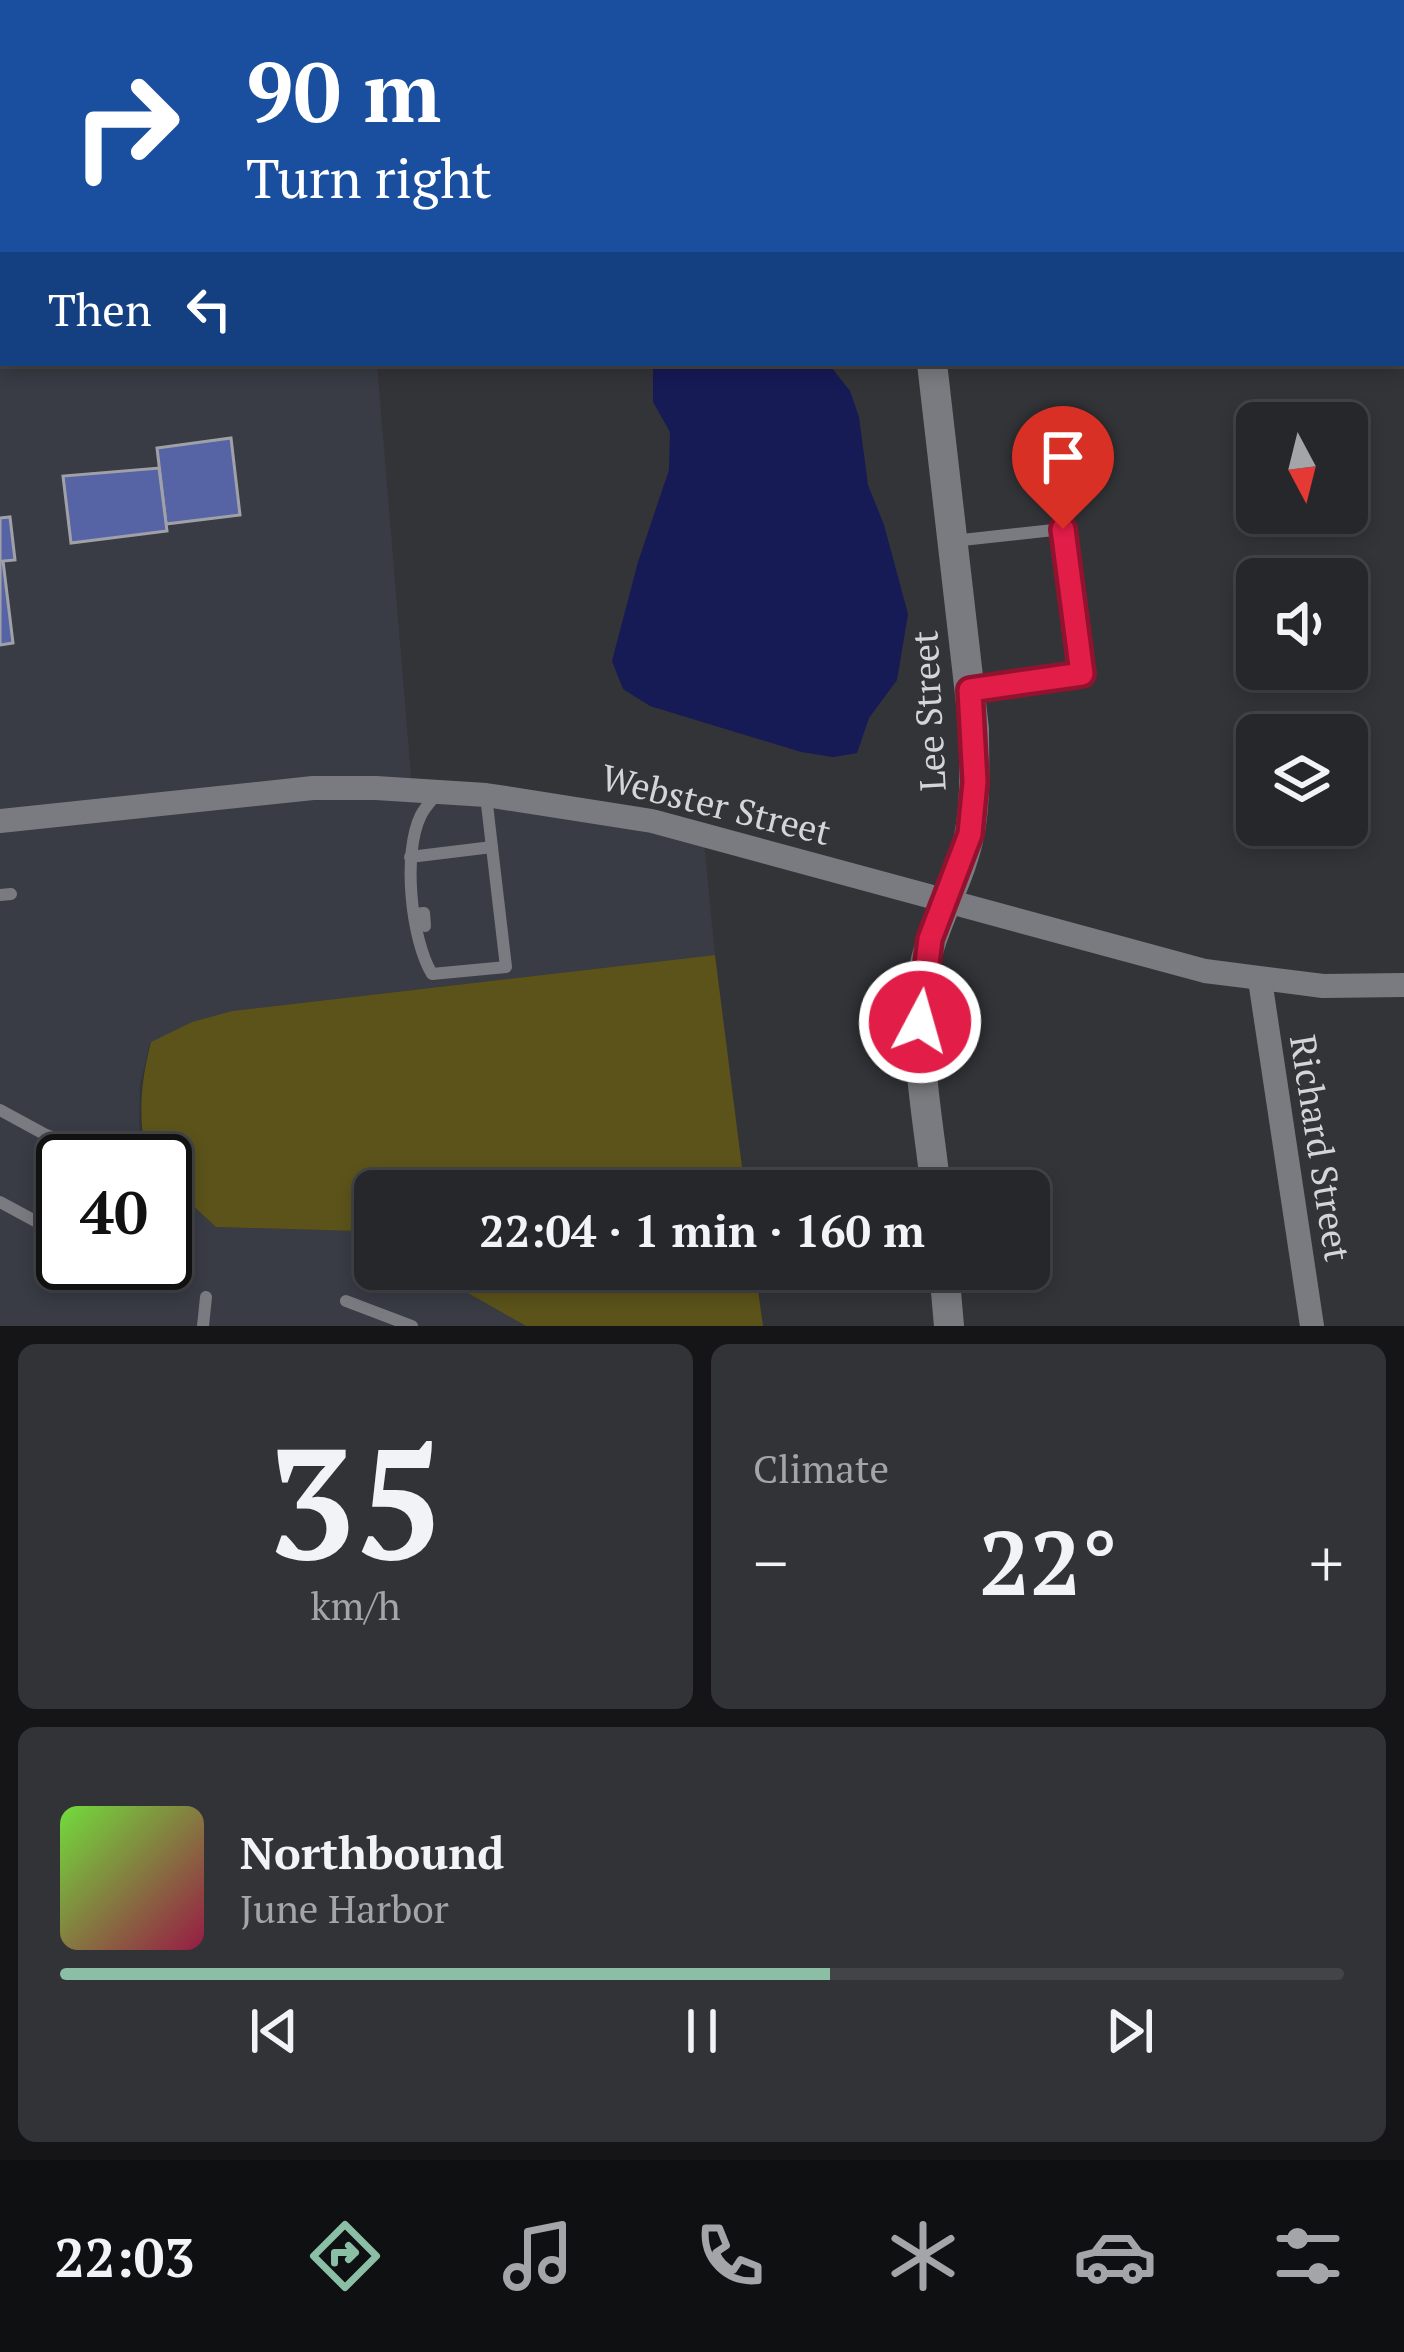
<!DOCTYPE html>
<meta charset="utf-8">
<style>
body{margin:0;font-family:"PT Serif",serif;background:#323336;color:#f1f3f6;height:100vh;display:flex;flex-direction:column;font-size:45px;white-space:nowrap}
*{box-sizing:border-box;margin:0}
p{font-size:39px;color:#a4a5a8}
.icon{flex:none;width:66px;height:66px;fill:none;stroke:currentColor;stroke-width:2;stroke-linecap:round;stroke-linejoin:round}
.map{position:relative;height:1326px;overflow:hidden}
.drawer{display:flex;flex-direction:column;gap:18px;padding:18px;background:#151517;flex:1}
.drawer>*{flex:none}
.hud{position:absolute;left:0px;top:0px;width:1404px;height:366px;box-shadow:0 6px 18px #0003,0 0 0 3px #424447;background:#1a4fa0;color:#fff;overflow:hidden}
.needle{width:78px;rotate:173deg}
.buttons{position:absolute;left:1236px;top:402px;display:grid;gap:24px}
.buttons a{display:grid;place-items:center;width:132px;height:132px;border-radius:18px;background:#26272a;box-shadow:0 6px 18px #0003,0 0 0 3px #424447;font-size:60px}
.speed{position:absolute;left:36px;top:1134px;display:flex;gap:24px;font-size:60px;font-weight:700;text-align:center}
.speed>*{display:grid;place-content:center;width:156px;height:156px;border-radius:50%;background:#26272a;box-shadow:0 6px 18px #0003,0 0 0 3px #424447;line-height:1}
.speed .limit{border:6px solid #111;border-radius:18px;background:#fff;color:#111}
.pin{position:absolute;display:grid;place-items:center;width:102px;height:102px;color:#fff;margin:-123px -51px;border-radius:50% 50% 50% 0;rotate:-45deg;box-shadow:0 0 12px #0007}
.pin .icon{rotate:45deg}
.me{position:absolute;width:132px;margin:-66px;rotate:6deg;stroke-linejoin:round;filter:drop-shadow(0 0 9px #0008)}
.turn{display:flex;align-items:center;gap:42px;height:252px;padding:0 48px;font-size:54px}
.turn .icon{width:156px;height:156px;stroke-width:2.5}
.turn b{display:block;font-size:84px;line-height:102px}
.then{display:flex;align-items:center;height:114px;padding:0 48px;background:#0003;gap:24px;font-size:45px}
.big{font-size:90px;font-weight:800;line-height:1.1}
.drawer .card{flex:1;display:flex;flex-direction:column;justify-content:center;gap:18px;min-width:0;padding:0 42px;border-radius:18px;background:#323336}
.drawer .dial{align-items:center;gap:0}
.dial b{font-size:156px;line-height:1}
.song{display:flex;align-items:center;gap:36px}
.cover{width:144px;height:144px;border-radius:18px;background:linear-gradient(135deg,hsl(100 70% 55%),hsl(340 70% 35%))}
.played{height:12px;border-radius:6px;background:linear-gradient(90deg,#8abfa5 60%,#424447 60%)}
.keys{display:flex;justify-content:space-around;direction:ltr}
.heat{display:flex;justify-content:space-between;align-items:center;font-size:66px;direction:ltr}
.drawer .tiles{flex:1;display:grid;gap:18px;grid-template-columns:1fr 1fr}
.card:last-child{grid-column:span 2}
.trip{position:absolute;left:354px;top:1170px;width:696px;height:120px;border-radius:18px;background:#26272a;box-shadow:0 6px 18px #0003,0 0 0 3px #424447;font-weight:800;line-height:120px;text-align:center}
.menu{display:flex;height:192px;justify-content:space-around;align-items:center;background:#0f1011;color:#a4a5a8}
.menu .icon{width:84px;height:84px}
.menu .active{color:#8abfa5}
.menu b{font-size:54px;color:#f1f3f6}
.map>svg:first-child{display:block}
</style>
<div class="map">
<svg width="1404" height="1326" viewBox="0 0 1404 1326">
<rect width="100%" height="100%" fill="#333438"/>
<polygon fill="#393b45" points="0,150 3,363 377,363 412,787 703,832 715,955 232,1011 192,1022 150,1043 140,1085 139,1124 147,1161 63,1161 63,1263 165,1263 165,1180 216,1227 356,1231 375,1241 375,1269 426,1269 526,1326 0,1326"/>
<g fill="#5b531a">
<polygon points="0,0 427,0 428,3 3,3 3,95"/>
<path d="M715,955L745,1191H375V1241L356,1231L216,1227L165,1180V1161H147C138,1118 140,1085 151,1042L192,1022L232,1011Z"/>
<polygon points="426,1269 755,1269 763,1326 526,1326"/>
</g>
<polygon fill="#161a55" points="653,363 828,363 850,391 859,417 868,485 884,525 908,614 897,680 869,718 857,753 833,757 801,752 650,706 623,689 612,661 638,562 669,470 670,432 653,402"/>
<g fill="#5664a6" stroke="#a0a1a6" stroke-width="3">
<polygon points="231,438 240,515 166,524 157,448"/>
<polygon points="159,468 167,531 71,543 63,476"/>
<polygon points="10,517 15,560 3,561 13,643 0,645 0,518"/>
</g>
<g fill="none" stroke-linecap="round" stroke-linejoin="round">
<g stroke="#86878b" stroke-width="4.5" stroke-dasharray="12 6" stroke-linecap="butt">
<polyline points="0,111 3,111"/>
<polyline points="1401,294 1404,294"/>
</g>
<g stroke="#7a7b80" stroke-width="12">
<polyline points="953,541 1063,529 1082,674 971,690"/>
<path d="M438,792C433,799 425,807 421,815C402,853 411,939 432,974L506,967L486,796"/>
<polyline points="410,857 492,847"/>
<polyline points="0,895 11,894"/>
<polyline points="415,914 424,913 425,926"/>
<polyline points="0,1110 46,1135 119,1161"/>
<polyline points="0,1202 63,1236"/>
<polyline points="346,1301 412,1326"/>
<polyline points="203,1326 206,1297"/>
</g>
<g stroke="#7a7b80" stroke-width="24">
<polyline points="1401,214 1404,215"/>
<polyline points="0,821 313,788 376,788 486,795 652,821 1205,971 1323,986 1404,985"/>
<polyline points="1260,980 1312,1326"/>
</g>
<g stroke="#7a7b80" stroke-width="30">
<polyline points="890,0 891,3"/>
<path d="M932,363L974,729C974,763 976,797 970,831C961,882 929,927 922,980C913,1048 929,1123 936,1191"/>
<polyline points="944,1269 949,1326"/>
</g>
</g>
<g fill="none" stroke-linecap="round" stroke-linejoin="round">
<defs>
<polyline id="route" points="920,1022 930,939 970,834 975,782 970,690 1082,674 1063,529"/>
</defs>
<use href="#route" stroke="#92132f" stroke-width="30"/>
<use href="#route" stroke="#e11d48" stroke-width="21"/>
</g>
<g text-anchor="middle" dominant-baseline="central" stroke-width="12" stroke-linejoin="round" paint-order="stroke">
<g font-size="36" fill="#d4d5d8" stroke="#333438">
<text transform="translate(928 711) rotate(-93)">Lee Street</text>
<text transform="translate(716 804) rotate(14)">Webster Street</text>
<text transform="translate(1321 1148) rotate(81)">Richard Street</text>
</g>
</g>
</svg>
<div class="buttons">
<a><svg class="needle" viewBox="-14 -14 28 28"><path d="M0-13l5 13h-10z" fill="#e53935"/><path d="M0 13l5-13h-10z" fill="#a4a5a8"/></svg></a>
<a><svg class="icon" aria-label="sound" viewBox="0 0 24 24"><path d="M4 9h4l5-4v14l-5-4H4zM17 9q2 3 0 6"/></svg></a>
<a><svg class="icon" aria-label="layers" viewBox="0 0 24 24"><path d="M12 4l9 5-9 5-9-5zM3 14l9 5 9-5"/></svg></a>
</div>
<div class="speed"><div class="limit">40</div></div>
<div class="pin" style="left:1063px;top:529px;background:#d93025"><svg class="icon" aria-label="arrive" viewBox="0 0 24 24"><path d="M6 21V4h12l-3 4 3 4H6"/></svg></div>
<svg class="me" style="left:920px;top:1022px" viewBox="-20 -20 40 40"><circle r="17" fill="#e11d48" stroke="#fff" stroke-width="3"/><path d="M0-11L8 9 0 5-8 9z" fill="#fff"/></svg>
<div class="trip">22:04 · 1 min · 160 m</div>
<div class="hud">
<div class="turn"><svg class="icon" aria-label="right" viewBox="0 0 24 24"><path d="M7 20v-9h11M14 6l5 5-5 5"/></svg><div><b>90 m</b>Turn right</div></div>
<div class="then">Then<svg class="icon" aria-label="left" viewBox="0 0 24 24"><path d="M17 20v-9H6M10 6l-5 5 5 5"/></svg></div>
</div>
</div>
<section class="drawer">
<div class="tiles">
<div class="card dial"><b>35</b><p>km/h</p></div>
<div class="card"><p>Climate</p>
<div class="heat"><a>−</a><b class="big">22°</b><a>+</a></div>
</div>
<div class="card">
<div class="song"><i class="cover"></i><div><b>Northbound</b><p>June Harbor</p></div></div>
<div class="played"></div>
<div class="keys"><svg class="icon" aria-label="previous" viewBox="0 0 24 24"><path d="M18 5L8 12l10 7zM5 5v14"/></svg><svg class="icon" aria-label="pause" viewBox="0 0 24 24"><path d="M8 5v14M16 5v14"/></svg><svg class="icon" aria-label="next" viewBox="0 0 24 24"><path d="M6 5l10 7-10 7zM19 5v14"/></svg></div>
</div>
</div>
</section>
<nav class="menu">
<b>22:03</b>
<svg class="icon active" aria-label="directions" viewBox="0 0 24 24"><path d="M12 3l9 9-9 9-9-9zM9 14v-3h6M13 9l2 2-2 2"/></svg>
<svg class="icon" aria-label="music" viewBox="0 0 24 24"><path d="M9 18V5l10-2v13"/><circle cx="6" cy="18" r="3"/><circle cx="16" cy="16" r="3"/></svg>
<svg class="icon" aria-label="phone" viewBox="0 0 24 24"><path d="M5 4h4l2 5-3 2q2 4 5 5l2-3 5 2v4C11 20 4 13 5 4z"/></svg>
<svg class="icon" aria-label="climate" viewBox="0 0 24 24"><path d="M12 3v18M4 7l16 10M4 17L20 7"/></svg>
<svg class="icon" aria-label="car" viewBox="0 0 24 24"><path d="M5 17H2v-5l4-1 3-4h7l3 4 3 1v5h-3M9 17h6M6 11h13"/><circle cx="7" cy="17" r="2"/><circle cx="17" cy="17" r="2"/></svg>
<svg class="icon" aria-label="filters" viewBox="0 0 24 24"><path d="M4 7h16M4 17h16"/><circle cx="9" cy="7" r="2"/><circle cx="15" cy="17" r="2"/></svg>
</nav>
